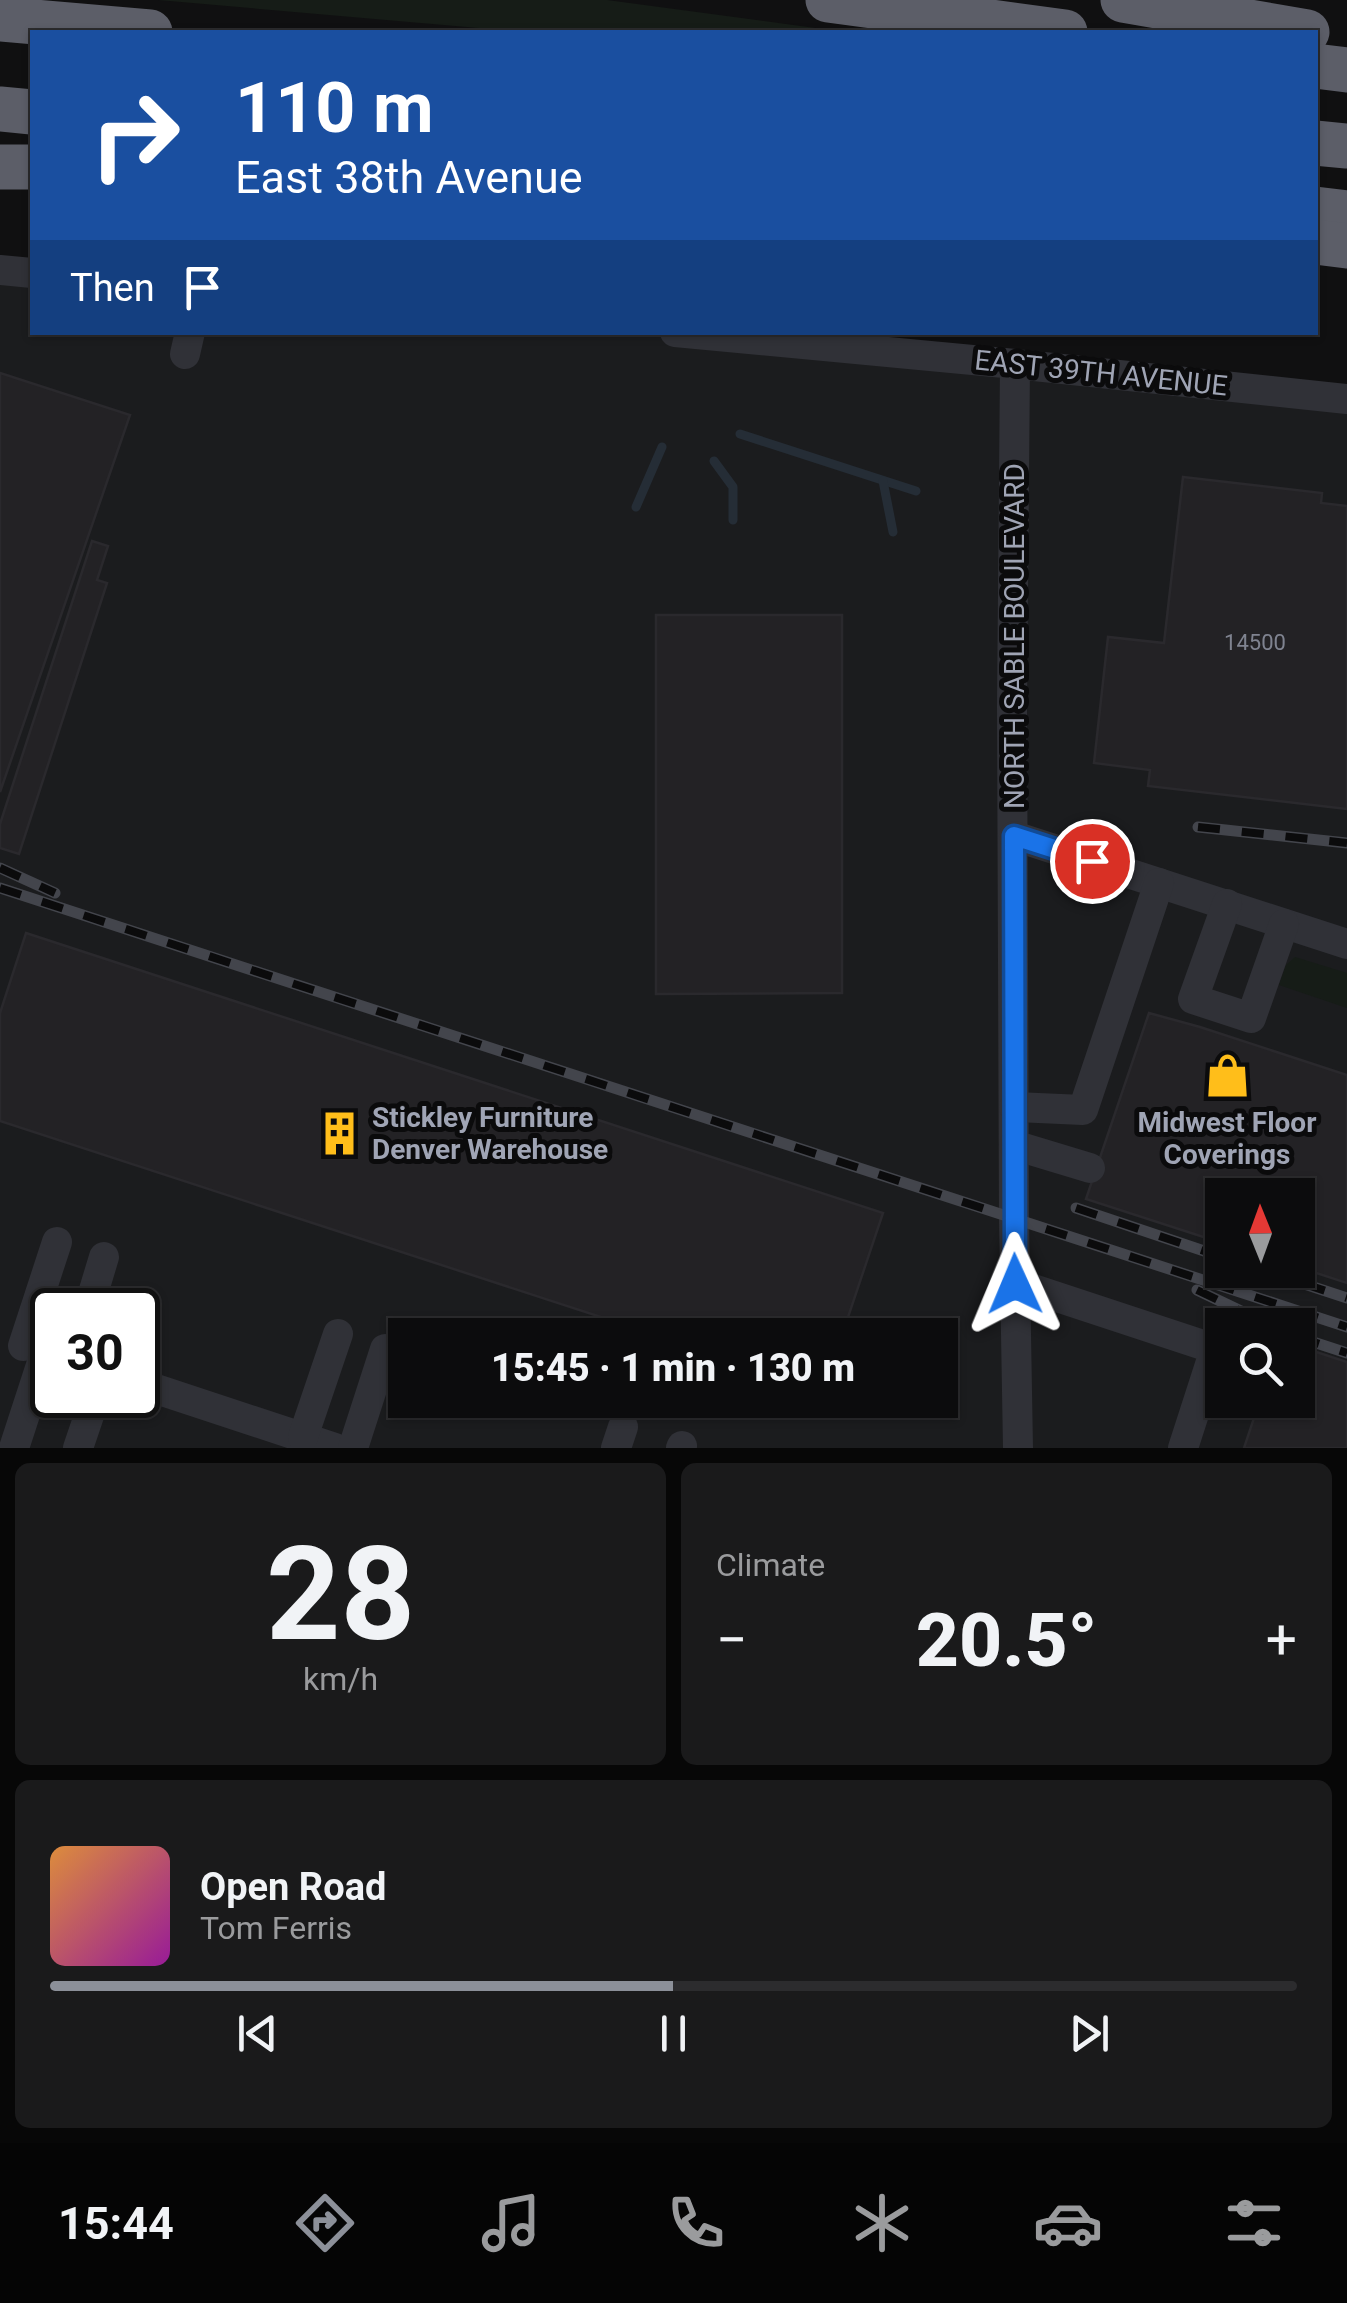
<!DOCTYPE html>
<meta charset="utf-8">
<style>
body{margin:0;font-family:Roboto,sans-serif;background:#1a1a1b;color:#f1f3f6;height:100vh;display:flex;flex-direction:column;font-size:38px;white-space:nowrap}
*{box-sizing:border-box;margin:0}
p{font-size:32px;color:#9a9b9d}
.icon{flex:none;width:55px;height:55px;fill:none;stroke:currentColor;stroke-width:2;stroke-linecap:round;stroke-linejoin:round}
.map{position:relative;height:1448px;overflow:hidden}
.sheet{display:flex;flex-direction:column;gap:15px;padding:15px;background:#070707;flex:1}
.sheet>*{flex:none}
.banner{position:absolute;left:30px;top:30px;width:1288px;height:305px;border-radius:0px;box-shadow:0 2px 8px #0004,0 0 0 2px #2c2c2e;background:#1a4fa0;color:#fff;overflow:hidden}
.needle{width:65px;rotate:359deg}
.tools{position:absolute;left:1205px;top:1178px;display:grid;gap:20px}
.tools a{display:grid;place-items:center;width:110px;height:110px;border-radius:0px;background:#0c0c0d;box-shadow:0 2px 8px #0004,0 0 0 2px #2c2c2e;font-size:50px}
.speed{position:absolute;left:30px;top:1288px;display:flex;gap:20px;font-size:50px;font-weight:700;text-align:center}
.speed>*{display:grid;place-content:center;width:130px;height:130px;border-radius:50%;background:#0c0c0d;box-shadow:0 2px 8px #0004,0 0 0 2px #2c2c2e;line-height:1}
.speed .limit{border:5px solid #111;border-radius:15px;background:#fff;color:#111}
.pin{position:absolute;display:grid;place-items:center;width:85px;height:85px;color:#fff;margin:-42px;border:5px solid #fff;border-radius:50%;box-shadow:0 2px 10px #0007}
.me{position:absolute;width:110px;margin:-55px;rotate:359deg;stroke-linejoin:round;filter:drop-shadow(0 0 8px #0008)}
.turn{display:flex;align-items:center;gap:35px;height:210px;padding:0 40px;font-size:45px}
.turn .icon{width:130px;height:130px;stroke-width:2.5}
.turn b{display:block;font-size:70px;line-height:85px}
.then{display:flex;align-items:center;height:95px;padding:0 40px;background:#0003;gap:20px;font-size:38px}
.big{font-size:75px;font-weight:800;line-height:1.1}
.sheet .widget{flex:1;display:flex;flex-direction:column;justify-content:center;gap:15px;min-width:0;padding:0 35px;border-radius:15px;background:#1a1a1b}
.sheet .dial{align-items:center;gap:0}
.dial b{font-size:130px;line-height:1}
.song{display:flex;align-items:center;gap:30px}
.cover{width:120px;height:120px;border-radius:15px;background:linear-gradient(135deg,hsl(30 70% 55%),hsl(300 70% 35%))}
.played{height:10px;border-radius:5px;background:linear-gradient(90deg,#8c9099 50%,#2c2c2e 50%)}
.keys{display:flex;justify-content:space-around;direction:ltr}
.heat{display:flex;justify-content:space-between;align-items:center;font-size:55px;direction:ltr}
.sheet .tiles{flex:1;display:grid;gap:15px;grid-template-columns:1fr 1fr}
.widget:last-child{grid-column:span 2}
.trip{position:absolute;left:388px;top:1318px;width:570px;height:100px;border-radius:0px;background:#0c0c0d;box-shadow:0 2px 8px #0004,0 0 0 2px #2c2c2e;font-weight:800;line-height:100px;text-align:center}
.tabs{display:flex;height:160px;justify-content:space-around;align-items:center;background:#050505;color:#9a9b9d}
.tabs .icon{width:70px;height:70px}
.tabs .current{color:#8c9099}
.tabs b{font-size:45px;color:#f1f3f6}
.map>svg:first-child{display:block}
</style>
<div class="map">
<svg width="1347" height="1448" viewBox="0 0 1347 1448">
<rect width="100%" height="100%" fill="#101011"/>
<path fill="#1b1c1e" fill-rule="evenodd" d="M0,270L32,273V332L675,333L1347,399V1448H0ZM1222,1195H1298V1270H1222ZM52,1310H138V1395H52ZM1222,1325H1298V1400H1222ZM405,1335H940V1400H405Z"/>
<g fill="#161c17">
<polygon points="158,0 607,0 845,32 523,32"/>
<polygon points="1295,957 1347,973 1347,1008 1279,985 1286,965"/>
</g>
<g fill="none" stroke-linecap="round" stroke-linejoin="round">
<g stroke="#252d36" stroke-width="9">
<polyline points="740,434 916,491"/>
<polyline points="714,461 733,487 733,520"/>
<polyline points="883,481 893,532"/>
<polyline points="636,507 662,447"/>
</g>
</g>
<g fill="#232225" stroke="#2a292d" stroke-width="2.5">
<polygon points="0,373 130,415 0,792"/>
<polygon points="1183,477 1322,493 1321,503 1347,506 1347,809 1148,786 1150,770 1094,763 1108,637 1164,643"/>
<polygon points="92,541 108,546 97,580 107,583 19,854 0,848 0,824"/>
<polygon points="656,615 842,615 842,993 656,994"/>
<polygon points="26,933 883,1213 842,1335 656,1335 0,1121 0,1013"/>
<polygon points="1149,1013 1200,1027 1347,1075 1347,1283 1298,1267 1298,1195 1222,1195 1222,1243 1086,1199"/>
<polygon points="1298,1346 1347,1362 1347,1448 1244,1448 1260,1400 1298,1400"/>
</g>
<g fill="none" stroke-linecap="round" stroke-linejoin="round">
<g stroke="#303137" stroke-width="30">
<polyline points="0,270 32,273"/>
<polyline points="675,332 1015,364 1347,399"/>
<polyline points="185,354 190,332"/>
<polyline points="1015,364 1012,707 1014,1219 1018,1448"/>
<polyline points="1014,836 1347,944"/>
<polyline points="1227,904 1193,999 1251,1018 1284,924"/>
<polyline points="1014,1107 1083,1110 1159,883"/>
<polyline points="1014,1145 1090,1168"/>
<polyline points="1015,1283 1215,1349 1183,1448"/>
<polyline points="88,1310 104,1257"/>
<polyline points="23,1346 57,1242"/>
<polyline points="138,1383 335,1448"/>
<polyline points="303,1437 338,1334"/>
<polyline points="14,1448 45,1353"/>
<polyline points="78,1448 96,1395"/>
<polyline points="353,1448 385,1349"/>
<polyline points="616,1448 623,1427"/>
<polyline points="681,1448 682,1446"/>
</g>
<g stroke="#5c5e68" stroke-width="45">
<polyline points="828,0 1065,32"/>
<polyline points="1123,0 1307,32"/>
<polyline points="0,19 150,32"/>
<polyline points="1315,66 1347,70"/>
<polyline points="0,109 32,112"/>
<polyline points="1315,143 1347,146"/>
<polyline points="0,167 32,167"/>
<polyline points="1315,209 1347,213"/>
<polyline points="1315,242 1347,246"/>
</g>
<defs>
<g id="rail">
<polyline points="1198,827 1347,843"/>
<polyline points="0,868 55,893"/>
<polyline points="0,888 1347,1327"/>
<polyline points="1076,1208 1222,1257"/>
<polyline points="1262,1270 1347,1298"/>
<polyline points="1197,1290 1270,1325"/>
<polyline points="1298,1337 1347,1353"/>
</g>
</defs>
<use href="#rail" stroke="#43454c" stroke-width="11"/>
<use href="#rail" stroke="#0b0b0c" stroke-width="8" stroke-dasharray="22" stroke-linecap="butt"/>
</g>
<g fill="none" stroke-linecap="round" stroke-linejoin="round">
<defs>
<polyline id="route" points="1015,1284 1014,836 1092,861"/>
</defs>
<use href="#route" stroke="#114b97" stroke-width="25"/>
<use href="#route" stroke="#1a73e8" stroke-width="18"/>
</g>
<defs>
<symbol id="shop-bare" viewBox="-9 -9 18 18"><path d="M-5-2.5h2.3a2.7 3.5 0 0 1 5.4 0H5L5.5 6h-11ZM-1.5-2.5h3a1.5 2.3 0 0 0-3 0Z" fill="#ffbe1a" stroke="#0b0b0c" stroke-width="2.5" paint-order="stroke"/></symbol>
<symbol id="building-bare" viewBox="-9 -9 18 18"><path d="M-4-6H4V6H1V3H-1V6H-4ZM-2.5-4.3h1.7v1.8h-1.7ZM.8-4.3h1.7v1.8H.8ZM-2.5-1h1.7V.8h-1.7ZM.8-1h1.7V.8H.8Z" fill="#ffbe1a" stroke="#0b0b0c" stroke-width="2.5" paint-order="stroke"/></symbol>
</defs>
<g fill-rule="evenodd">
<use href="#shop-bare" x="1196" y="1044" width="63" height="63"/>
<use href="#building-bare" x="308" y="1102" width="63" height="63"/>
</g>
<g text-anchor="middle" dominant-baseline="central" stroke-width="10" stroke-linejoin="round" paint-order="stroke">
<g font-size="22" fill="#7f8390">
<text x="1255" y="642">14500</text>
</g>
<g font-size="28" fill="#9fa4b4" stroke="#0b0b0c">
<text transform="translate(1101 373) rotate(6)">EAST 39TH AVENUE</text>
<text transform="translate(1014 636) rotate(-90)">NORTH SABLE BOULEVARD</text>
</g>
<g font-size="28" font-weight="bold" fill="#9fa4b4" stroke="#0b0b0c" text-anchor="start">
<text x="372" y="1117">Stickley Furniture<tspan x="372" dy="32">Denver Warehouse</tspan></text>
<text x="1227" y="1122" text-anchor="middle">Midwest Floor<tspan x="1227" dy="32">Coverings</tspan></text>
</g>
</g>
</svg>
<div class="tools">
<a><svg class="needle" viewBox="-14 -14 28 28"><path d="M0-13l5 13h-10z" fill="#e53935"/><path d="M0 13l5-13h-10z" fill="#9a9b9d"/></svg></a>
<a><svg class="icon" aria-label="search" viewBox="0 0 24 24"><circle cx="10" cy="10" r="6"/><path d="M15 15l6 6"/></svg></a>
</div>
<div class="speed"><div class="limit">30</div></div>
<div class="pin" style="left:1092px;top:861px;background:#d93025"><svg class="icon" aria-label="arrive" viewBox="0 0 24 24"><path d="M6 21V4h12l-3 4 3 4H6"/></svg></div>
<svg class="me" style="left:1015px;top:1284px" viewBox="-20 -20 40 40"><path d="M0-17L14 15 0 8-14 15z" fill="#1a73e8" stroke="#fff" stroke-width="4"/></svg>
<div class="trip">15:45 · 1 min · 130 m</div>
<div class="banner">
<div class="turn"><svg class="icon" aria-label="right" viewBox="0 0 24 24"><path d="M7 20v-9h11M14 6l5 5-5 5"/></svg><div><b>110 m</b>East 38th Avenue</div></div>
<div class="then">Then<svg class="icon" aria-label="arrive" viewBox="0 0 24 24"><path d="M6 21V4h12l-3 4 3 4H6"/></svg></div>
</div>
</div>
<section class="sheet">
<div class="tiles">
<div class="widget dial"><b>28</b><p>km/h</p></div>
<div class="widget"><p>Climate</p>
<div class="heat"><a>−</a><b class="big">20.5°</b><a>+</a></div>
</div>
<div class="widget">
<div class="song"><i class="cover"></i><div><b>Open Road</b><p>Tom Ferris</p></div></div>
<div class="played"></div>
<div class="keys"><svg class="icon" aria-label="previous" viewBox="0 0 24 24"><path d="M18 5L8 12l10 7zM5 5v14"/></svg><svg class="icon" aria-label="pause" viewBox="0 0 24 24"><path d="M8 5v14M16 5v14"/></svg><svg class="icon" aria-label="next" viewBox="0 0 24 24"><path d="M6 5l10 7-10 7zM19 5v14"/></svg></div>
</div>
</div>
</section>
<nav class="tabs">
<b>15:44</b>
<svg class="icon current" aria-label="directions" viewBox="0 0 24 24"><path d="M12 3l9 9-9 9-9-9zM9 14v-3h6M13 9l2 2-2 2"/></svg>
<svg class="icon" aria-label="music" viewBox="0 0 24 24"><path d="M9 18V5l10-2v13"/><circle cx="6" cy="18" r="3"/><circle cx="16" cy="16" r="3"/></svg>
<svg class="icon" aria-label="phone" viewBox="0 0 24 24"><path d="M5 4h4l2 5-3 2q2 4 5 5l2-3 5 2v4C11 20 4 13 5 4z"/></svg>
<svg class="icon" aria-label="climate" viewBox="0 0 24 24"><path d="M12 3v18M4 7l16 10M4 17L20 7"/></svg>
<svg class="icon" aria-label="car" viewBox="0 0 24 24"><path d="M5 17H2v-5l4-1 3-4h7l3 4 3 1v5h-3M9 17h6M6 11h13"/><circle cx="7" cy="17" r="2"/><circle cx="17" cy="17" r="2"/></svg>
<svg class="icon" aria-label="filters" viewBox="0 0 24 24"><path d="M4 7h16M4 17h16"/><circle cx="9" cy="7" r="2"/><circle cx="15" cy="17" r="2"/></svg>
</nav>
